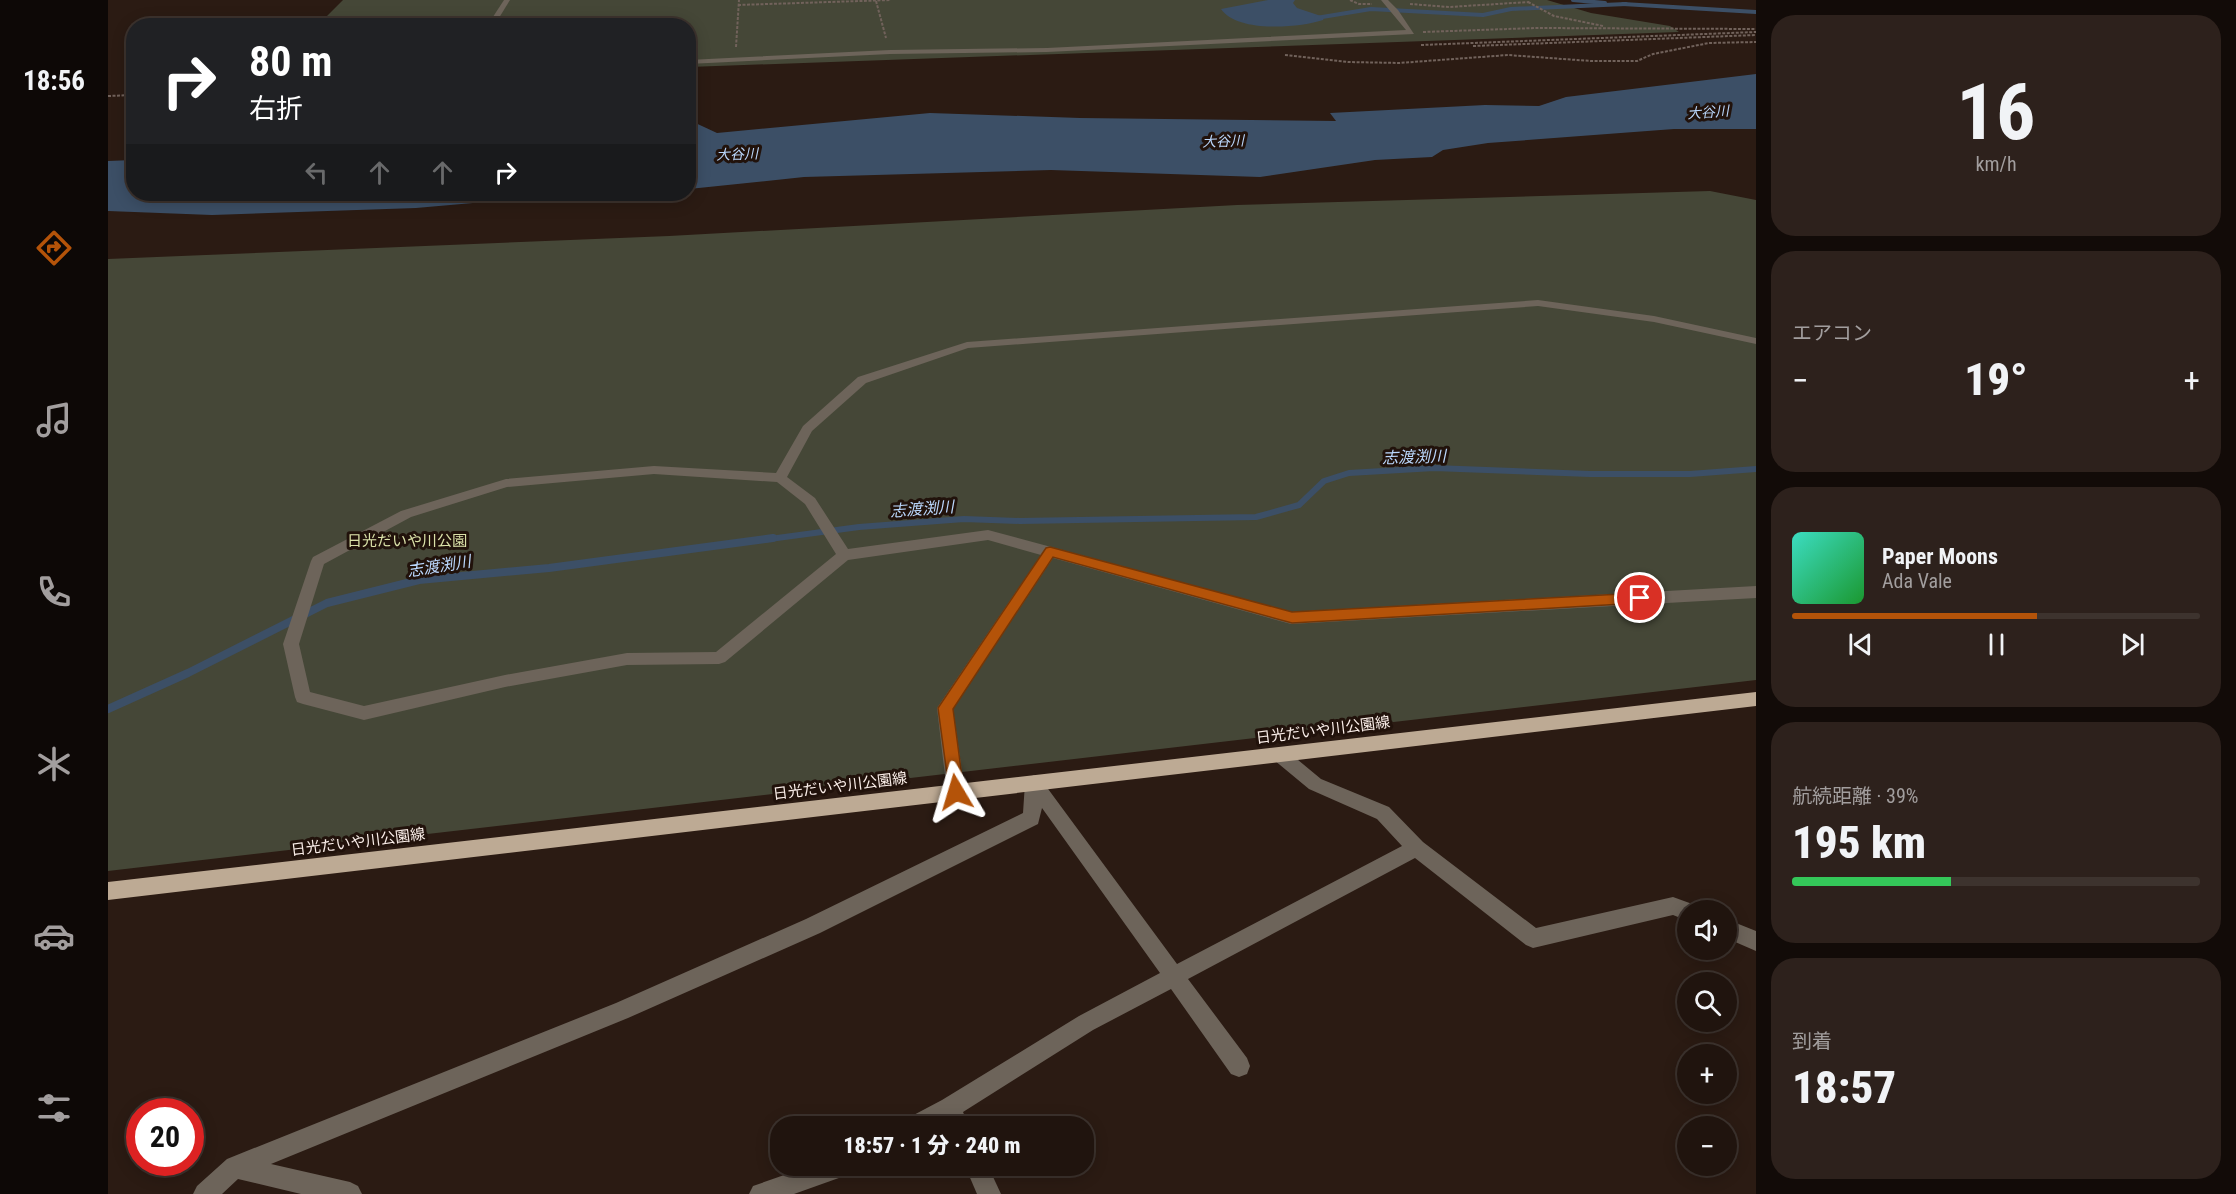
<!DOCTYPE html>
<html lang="ja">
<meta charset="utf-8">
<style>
body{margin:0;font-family:"Roboto Condensed","Noto Sans JP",sans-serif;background:#2d211c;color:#f1f3f6;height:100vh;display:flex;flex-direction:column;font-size:22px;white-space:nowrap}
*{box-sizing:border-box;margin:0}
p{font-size:20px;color:#a29e9e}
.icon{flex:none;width:33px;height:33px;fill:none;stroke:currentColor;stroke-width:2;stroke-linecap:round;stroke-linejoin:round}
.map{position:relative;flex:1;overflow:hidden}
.details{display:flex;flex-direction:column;gap:15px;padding:15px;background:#120b08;width:480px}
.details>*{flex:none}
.banner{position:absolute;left:18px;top:18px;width:570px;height:183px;border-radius:24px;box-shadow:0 3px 15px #0003,0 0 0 2px #3d332e;background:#202124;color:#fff;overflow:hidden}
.controls{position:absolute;left:1569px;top:900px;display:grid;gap:12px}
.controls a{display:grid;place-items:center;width:60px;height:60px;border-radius:50%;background:#20140e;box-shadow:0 3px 15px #0003,0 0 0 2px #3d332e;font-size:30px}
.speed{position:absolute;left:18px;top:1098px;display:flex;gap:12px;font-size:30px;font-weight:700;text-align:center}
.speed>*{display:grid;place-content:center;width:78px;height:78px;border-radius:50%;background:#20140e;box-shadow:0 3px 15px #0003,0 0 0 2px #3d332e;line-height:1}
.speed .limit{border:9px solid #d22;background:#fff;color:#111}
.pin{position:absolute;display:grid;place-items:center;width:51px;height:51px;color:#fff;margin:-26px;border:3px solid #fff;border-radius:50%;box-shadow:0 2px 6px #0007}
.me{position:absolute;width:66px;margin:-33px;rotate:353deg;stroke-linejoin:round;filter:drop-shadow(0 0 4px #0008)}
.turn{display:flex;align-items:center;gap:21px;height:126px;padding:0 24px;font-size:27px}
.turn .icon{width:78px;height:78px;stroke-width:2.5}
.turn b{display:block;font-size:42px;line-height:51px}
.lanes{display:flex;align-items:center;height:57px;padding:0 24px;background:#0003;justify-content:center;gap:30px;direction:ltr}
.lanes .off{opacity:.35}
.big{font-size:45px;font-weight:800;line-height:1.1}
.details .card{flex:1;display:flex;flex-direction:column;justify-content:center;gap:9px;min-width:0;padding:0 21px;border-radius:24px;background:#2d211c}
.details .dial{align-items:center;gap:0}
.dial b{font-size:78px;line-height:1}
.song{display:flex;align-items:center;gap:18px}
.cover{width:72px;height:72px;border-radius:9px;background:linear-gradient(135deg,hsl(170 70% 55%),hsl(130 70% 35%))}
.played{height:6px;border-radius:3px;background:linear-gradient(90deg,#b45309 60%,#3d332e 60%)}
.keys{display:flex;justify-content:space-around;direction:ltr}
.heat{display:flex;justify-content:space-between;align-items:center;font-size:33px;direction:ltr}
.charge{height:9px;border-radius:4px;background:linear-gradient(90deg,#34c759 39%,#3d332e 0)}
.trip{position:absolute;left:662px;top:1116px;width:324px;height:60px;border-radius:24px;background:#20140e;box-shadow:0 3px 15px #0003,0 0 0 2px #3d332e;font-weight:800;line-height:60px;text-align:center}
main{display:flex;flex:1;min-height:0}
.menu{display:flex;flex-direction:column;width:108px;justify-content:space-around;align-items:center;background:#0d0806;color:#a29e9e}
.menu .icon{width:42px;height:42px}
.menu .current{color:#b45309}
.menu b{font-size:27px;color:#f1f3f6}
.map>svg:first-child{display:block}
</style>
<main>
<nav class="menu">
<b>18:56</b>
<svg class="icon current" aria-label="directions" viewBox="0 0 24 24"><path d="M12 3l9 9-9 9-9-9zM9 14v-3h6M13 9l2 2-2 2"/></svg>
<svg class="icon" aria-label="music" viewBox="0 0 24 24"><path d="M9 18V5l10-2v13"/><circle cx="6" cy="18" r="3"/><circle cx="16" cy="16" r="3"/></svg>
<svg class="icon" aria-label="phone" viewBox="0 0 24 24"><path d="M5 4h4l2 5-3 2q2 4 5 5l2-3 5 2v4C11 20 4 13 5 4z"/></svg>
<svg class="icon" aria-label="climate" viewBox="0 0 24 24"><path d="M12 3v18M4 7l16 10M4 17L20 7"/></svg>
<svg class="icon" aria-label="car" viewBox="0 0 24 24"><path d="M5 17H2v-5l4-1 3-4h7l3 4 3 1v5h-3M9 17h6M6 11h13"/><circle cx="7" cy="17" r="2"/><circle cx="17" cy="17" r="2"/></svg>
<svg class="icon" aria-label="filters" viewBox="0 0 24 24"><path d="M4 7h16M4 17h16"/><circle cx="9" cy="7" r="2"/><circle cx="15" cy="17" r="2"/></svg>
</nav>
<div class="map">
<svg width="1648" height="1194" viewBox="0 0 1648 1194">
<rect width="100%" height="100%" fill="#2b1b13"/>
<g fill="#454737">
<polygon points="235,0 1439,0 1483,13 1562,26 1571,32 581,67 580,26 209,26"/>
<polygon points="1602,191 1648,200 1648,680 0,871 0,259 561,236 1129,205"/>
</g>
<g fill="#3c4f66">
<path d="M1160,0H1187L1185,3L1189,8L1216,17L1215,20C1191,28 1129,33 1113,9Z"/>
<polygon points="1648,74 1648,129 1566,129 1380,143 1335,150 1324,157 1267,160 1152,177 943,170 696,177 581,189 581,120 609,133 822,113 972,118 1228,121 1222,113 1377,105 1431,106 1458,97"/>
<polygon points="25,160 26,194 469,194 308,208 104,215 0,211 0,161"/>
</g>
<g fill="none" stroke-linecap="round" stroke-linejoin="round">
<g stroke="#3c4f66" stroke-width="4">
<polyline points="1465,0 1497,3"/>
<polyline points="1515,4 1648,12"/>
<polyline points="1208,18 1263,9 1375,15 1403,9 1518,4"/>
</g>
<polyline stroke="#3c4f66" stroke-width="6" points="654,540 751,527 856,519 912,521 1148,517 1191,505 1216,481 1241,473 1326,468 1482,474 1582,474 1648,469"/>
<polyline stroke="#3c4f66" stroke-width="8" points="0,709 80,673 219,603 311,580 441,568 665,538"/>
<g stroke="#71625b" stroke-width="2" stroke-dasharray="3 1.5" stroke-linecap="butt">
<polyline points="1242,0 1251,4 1264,4"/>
<polyline points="768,1 778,38"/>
<polyline points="1420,2 1446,16 1495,26"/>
<polyline points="1302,4 1341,7 1421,2"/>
<polyline points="630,5 783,0"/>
<polyline points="224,23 369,22"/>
<polyline points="1315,32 1428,28 1648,29"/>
<polyline points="1313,45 1648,32"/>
<polyline points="1365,46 1648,35"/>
<polyline points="628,47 631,0"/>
<polyline points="1177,55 1240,62 1291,63 1400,55 1483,61 1529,61 1545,54 1601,43 1648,42"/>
<polyline points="0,96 26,95"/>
</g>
<g fill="#6d645a" fill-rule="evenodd">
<polygon points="396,0 402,0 386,26 379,26"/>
<polygon points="1273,0 1280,0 1290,10 1306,34 939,52 782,54 580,64 580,60 782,50 939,48 1298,30"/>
<path d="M1430,300L1546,316L1648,338V344L1546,322L1430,306L860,348L758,383L704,431L679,477L707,498L740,549L880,530L1183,612L1648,586V598L1183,624L945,558L845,709L857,793L854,798L848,801L842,798L839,793L829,708L933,555L880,540L740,560L617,662L611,664L519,665L397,687L256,720L195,704L189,702L187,697L175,644L203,561L205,557L293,511L398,479L546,466L668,473L695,426L750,377L859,342ZM546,474L669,482L697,504L728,554L608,652L519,653L397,675L256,706L202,692L191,644L216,564L303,517L399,487Z"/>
<polygon points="1172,748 1178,750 1213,779 1281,807 1315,842 1428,928 1565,897 1587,905 1589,910 1580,910 1580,921 1565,915 1425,948 1418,945 1307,858 1080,979 1139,1058 1142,1066 1139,1074 1131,1077 1123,1074 1063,989 985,1030 855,1112 861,1126 839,1126 837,1123 830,1126 797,1126 800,1118 834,1100 971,1016 1052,973 934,808 930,824 712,933 520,1018 163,1164 242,1182 250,1186 254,1194 193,1194 130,1179 114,1194 85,1194 89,1186 119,1159 508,1003 698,919 915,813 917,783 920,778 926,775 932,778 1069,964 1294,846 1269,819 1201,789 1166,760 1163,755 1166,750"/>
<polygon points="1618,919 1648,931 1648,951 1618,938"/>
<polygon points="702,1166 745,1166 742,1174 686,1194 641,1194 645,1186"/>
<polygon points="857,1166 880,1166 893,1194 869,1194"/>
</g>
<polygon fill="#bdaa94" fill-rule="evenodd" points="1648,692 1648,706 0,900 0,882"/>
</g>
<polygon fill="#b45309" stroke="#753606" stroke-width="1.5" points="942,547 1184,612 1532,593 1539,598 1532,603 1184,623 945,557 845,709 856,792 854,797 842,797 830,708 938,548"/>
<g text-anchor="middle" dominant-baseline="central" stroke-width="6" stroke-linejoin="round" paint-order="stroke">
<g font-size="14" font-style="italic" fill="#bad7fc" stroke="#21120b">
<text transform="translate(1600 112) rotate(-4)">大谷川</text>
<text transform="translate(1115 141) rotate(-2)">大谷川</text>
<text transform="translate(629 154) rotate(-2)">大谷川</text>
</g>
<g font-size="15" fill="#dbe2a9" stroke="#21120b">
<text x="299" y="541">日光だいや川公園</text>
</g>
<g font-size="15" fill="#faeee9" stroke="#21120b">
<text transform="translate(1215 730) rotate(-7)">日光だいや川公園線</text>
<text transform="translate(732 786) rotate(-7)">日光だいや川公園線</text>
<text transform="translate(250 842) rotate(-7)">日光だいや川公園線</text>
</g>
<g font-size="16" font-style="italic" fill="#bad7fc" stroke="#21120b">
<text transform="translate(1306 457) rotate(-2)">志渡渕川</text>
<text transform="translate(814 509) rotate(-4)">志渡渕川</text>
<text transform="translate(331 566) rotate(-9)">志渡渕川</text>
</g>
</g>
</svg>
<div class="controls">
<a><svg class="icon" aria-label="sound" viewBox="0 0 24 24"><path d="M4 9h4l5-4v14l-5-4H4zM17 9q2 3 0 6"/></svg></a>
<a><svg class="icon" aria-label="search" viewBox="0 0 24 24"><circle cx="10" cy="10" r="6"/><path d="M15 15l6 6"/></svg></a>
<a>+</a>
<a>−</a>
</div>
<div class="speed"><div class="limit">20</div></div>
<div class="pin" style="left:1532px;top:598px;background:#d93025"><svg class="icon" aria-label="arrive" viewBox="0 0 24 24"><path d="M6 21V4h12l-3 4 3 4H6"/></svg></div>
<svg class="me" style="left:848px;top:792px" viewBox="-20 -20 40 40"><path d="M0-17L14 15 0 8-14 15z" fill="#b45309" stroke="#fff" stroke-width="4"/></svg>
<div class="trip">18:57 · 1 分 · 240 m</div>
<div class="banner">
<div class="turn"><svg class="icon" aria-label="right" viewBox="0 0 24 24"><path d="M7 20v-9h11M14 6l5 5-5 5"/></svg><div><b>80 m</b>右折</div></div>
<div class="lanes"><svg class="icon off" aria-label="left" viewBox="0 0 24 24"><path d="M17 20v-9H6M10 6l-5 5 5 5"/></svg><svg class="icon off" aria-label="ahead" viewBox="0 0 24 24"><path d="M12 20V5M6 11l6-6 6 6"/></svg><svg class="icon off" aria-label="ahead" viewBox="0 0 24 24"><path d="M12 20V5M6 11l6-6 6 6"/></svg><svg class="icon" aria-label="right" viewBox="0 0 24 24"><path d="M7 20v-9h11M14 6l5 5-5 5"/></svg></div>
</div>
</div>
<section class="details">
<div class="card dial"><b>16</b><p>km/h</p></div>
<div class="card"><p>エアコン</p>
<div class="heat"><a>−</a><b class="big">19°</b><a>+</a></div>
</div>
<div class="card">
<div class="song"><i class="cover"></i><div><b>Paper Moons</b><p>Ada Vale</p></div></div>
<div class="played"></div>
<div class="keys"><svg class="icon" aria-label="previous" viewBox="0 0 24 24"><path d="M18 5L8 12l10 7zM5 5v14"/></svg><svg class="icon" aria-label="pause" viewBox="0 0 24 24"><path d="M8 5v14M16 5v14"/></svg><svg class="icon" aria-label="next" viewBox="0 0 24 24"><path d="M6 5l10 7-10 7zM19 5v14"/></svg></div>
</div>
<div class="card"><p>航続距離 · 39%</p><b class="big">195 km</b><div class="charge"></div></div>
<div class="card"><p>到着</p><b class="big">18:57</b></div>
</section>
</main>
